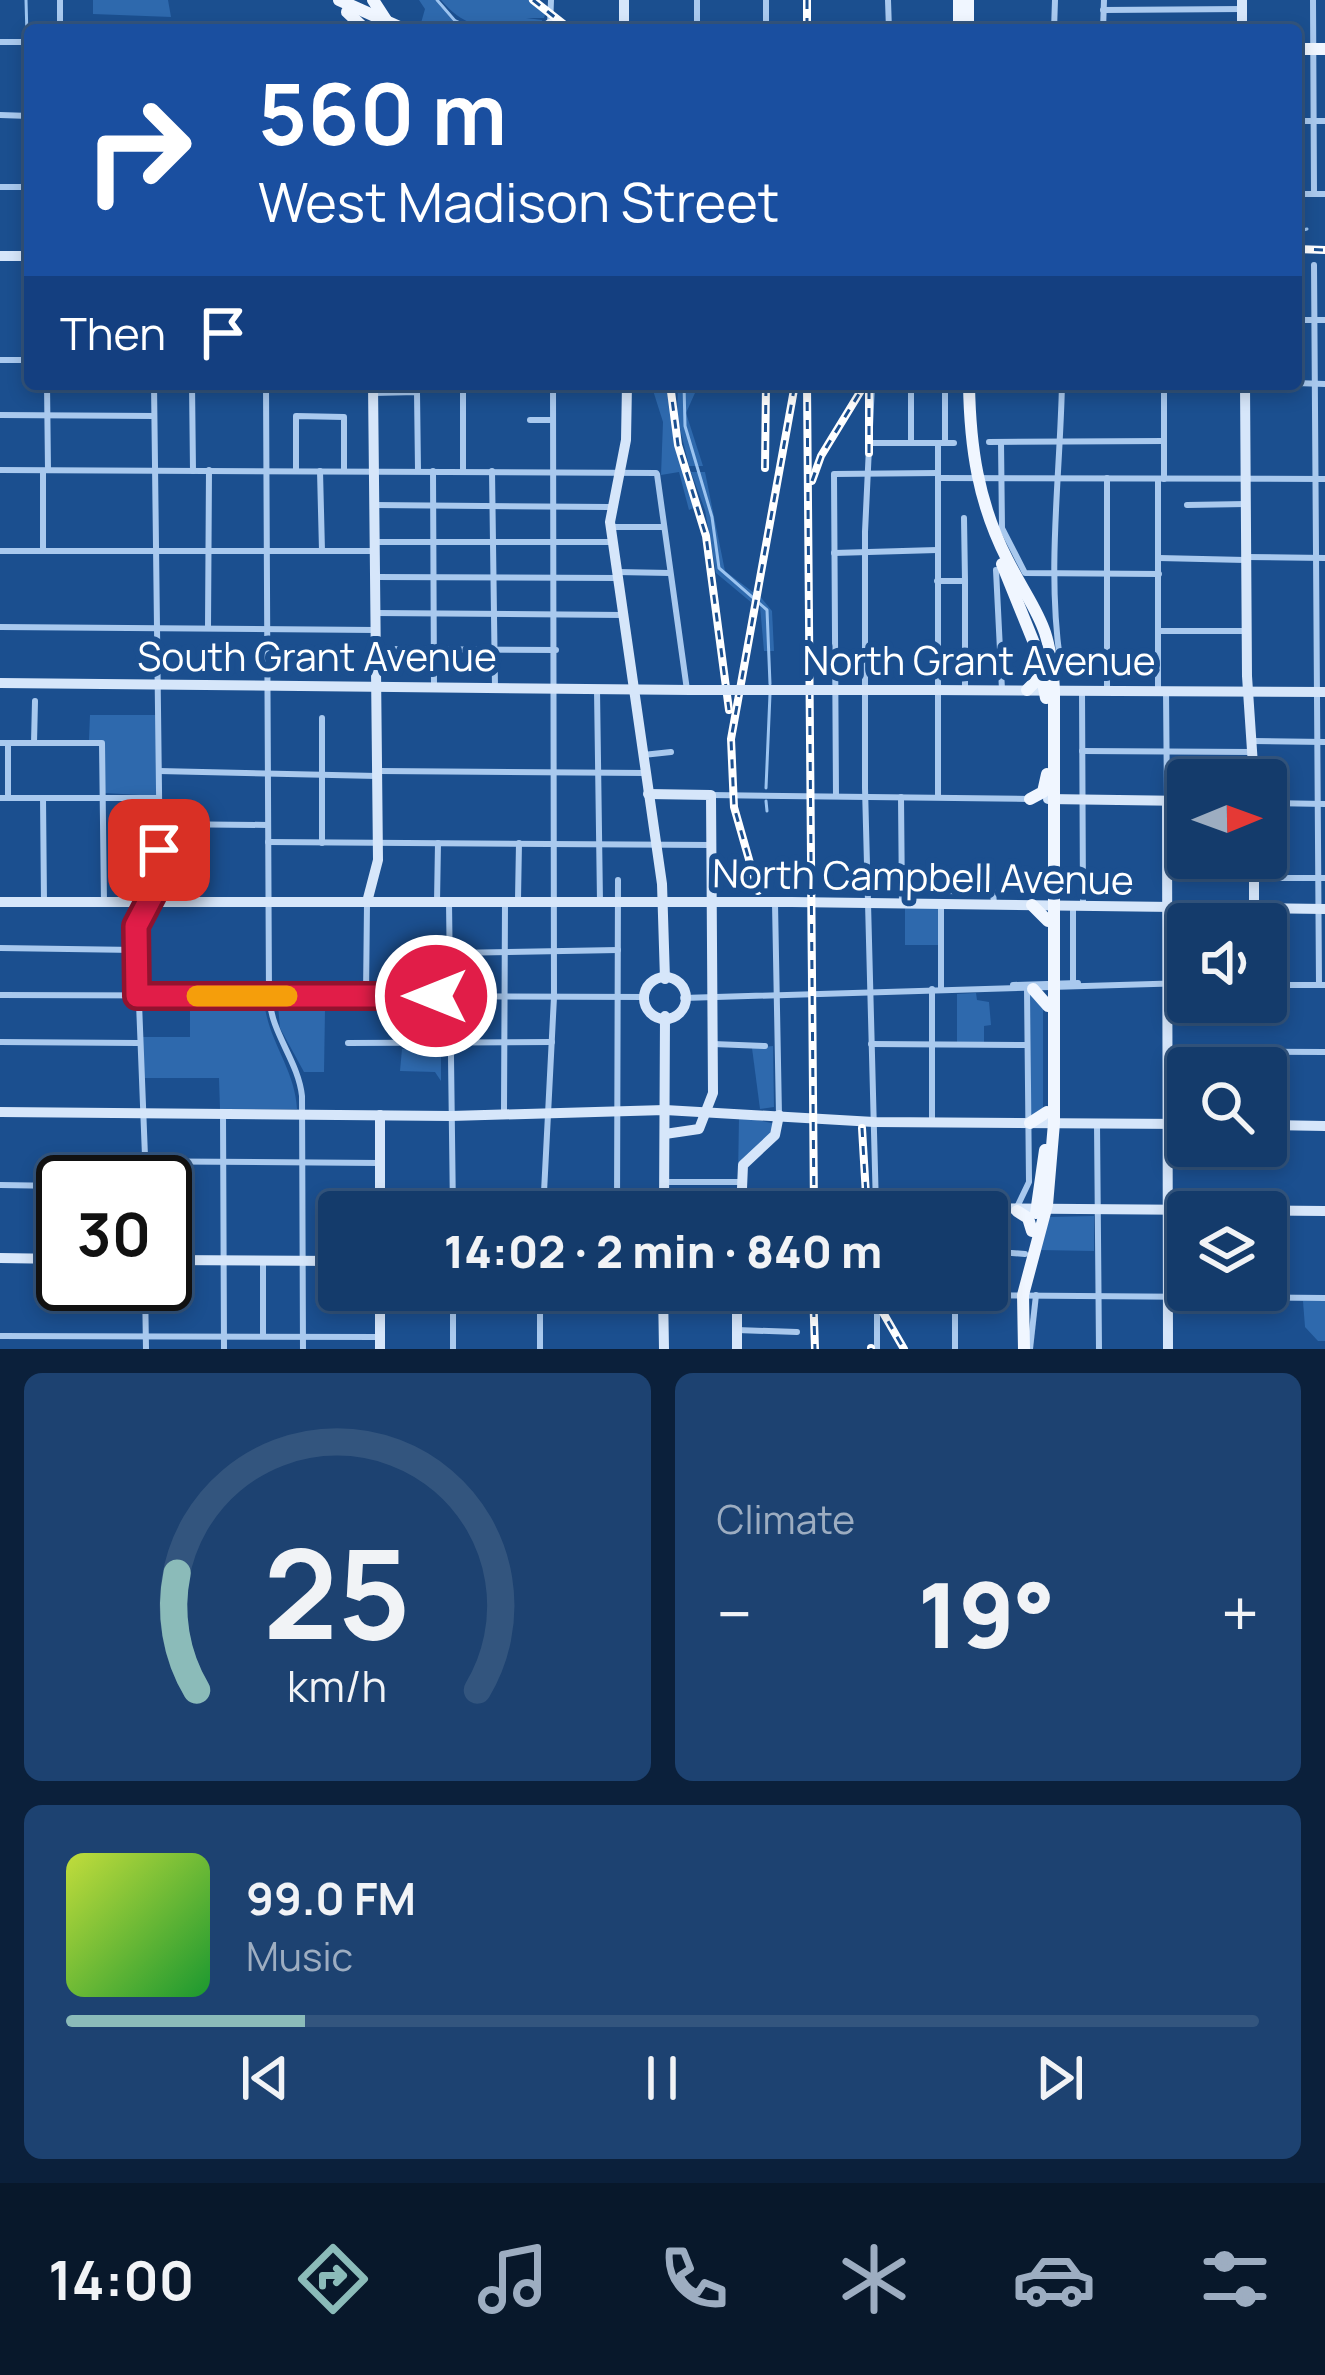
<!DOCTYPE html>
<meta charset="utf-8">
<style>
body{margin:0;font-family:Manrope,sans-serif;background:#1d4271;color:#f1f3f6;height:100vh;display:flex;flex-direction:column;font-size:45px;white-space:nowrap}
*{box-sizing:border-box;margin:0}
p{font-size:39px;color:#9dadc1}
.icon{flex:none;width:66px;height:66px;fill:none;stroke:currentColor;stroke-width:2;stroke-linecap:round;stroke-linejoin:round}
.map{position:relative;height:1349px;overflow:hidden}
.panel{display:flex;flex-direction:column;gap:24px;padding:24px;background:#0b203b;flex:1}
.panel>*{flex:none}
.guide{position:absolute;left:24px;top:24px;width:1278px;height:366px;border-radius:12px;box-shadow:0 6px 18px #0003,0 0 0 3px #33557e;background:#1a4fa0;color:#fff;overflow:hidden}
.needle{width:78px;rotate:89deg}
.controls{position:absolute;left:1167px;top:759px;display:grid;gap:24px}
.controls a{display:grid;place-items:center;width:120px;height:120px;border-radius:12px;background:#143b6b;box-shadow:0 6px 18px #0003,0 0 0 3px #33557e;font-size:60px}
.speed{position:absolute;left:36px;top:1155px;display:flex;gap:24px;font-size:60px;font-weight:700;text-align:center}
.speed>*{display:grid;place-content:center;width:156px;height:156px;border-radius:50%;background:#143b6b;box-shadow:0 6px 18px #0003,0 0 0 3px #33557e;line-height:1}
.speed .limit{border:6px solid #111;border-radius:18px;background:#fff;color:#111}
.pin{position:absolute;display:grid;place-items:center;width:102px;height:102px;color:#fff;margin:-51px;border-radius:24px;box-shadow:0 6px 18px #0006}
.me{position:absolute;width:132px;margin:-66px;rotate:270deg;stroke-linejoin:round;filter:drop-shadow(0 0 9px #0008)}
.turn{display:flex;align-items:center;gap:42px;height:252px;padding:0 36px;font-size:54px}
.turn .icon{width:156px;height:156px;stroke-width:2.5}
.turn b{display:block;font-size:84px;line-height:102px}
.then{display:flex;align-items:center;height:114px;padding:0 36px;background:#0003;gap:24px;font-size:45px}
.big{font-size:90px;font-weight:800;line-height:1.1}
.panel .tile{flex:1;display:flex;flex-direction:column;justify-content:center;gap:18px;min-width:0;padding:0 42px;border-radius:18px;background:#1d4271}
.panel .dial{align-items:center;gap:0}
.dial svg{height:312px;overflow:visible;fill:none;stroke:#33557e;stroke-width:7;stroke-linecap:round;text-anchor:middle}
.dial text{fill:#f1f3f6;stroke:none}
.song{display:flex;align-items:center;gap:36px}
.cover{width:144px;height:144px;border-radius:18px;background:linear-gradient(135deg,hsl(70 70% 55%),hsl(130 70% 35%))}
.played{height:12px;border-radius:6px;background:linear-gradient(90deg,#8bbbb9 20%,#33557e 20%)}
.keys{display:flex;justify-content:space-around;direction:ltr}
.heat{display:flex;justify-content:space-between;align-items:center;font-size:66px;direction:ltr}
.panel .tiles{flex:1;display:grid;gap:24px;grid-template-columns:1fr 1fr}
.tile:last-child{grid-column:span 2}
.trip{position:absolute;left:318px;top:1191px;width:690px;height:120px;border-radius:12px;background:#143b6b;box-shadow:0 6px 18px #0003,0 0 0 3px #33557e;font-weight:800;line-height:120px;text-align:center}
.dock{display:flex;height:192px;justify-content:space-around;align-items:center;background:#08182b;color:#9dadc1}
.dock .icon{width:84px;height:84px}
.dock .current{color:#8bbbb9}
.dock b{font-size:54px;color:#f1f3f6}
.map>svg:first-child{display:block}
</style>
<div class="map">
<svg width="1325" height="1349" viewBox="0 0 1325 1349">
<rect width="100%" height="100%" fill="#1b4f8f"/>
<g fill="#2e69ad">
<polygon points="93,0 168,0 171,17 93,14"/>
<polygon points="419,0 435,0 461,30 419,30 425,9"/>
<path d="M441,0H529L546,12L544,18H526L542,20L543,30C501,30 469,34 441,0Z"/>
<polygon points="651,384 668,384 678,448 697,506 689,510 679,472 661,475 663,422"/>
<polygon points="678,384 699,384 686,413 703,466 689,466 677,416"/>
<polygon points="691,472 705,472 725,571 754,593 752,603 716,573 705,510"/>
<polygon points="759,595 772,611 774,651 764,651"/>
<polygon points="90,715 156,715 156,796 105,793 105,750 99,740 89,740"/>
<rect x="905" y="907" width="33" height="38"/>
<polygon points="976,993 977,1000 989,1002 991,1025 984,1026 984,1042 957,1042 957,994"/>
<polygon points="1030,994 1043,1001 1043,1110 1031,1120"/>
<path d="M190,1000L264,1001C268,1041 295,1069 297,1109H220L219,1078H143V1037H190Z"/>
<polygon points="278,1005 325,1010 324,1072 304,1072 280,1028"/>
<polygon points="773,1046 774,1107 760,1109 752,1048"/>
<polygon points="441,1047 441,1081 435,1072 400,1071 402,1049"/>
<path d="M739,1116L776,1124C764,1147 744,1151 738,1179Z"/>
<polygon points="1094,1216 1094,1251 1039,1250 1050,1217"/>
<polygon points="1303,1301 1325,1301 1325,1341 1318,1341 1305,1327"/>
</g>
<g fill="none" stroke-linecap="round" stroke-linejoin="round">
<g stroke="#9cc4f0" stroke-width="3">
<polyline points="26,0 27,36"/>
<polyline points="437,0 463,30"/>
<polyline points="456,21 476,30"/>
<polyline points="1296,232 1307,229"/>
<polyline points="684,384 685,426 712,517 719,568 767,610 770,684"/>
<polyline points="766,788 770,694"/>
<polyline points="766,801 767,811"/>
</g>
<g stroke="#a9c9ee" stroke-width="6">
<polyline points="888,0 889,30"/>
<polyline points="1313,0 1314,194"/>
<polyline points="1103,10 1242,9"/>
<polyline points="550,26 551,0"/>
<polyline points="60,30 60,0"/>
<polyline points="697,30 697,0"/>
<polyline points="766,30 766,0"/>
<polyline points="1054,30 1055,0"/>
<polyline points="1103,30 1104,0"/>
<polyline points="0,42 30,42"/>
<polyline points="0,115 30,116"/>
<polyline points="1296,121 1325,121"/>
<polyline points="0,187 30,187"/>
<polyline points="1296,194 1325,194"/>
<polyline points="1314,265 1319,985"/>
<polyline points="1296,320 1325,320"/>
<polyline points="0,360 30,360"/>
<polyline points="1296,383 1325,384"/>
<polyline points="47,384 48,470"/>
<polyline points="192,384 193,471"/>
<path d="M266,384L269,996C271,1034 298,1060 302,1096L303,1349"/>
<polyline points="463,384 463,471"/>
<polyline points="872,384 865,532 865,788 876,1208"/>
<polyline points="911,384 911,443"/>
<polyline points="1164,384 1164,479"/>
<polyline points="373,393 417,392 418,470"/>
<polyline points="0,415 154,416"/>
<polyline points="530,420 553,420"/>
<polyline points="989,442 1164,441"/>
<polyline points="1001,442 1002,528 1025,573 1159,574"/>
<polyline points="871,443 954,443"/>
<polyline points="938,443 938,797"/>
<polyline points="945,443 945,384"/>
<polyline points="0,470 656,473"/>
<polyline points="296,470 296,416 344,417 344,470"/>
<polyline points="320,471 322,551"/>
<polyline points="433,471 434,687"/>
<polyline points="492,471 495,687"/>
<polyline points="657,474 687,690"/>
<polyline points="938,478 1325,479"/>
<polyline points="374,505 609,507"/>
<polyline points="1187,505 1246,504"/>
<polyline points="964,518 965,581"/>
<polyline points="614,527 664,527"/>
<polyline points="376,542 612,542"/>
<polyline points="0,551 375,551"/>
<polyline points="43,551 43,471"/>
<polyline points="834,553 937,550"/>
<polyline points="1246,557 1325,558"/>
<polyline points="1159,558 1245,560"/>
<polyline points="996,570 1002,690"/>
<polyline points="617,572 670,573"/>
<polyline points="376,577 618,578"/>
<polyline points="937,581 965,581 965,691"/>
<polyline points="375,613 623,615"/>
<polyline points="0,627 376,630"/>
<polyline points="208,628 209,470"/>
<polyline points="1158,631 1245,631"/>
<polyline points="376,649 556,650"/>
<path d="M1060,660C1047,568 1060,477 1062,384"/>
<polyline points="1082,689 1083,903"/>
<polyline points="1158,689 1158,479"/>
<polyline points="597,690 600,902"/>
<polyline points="1107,690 1107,478"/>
<polyline points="1166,690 1167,801"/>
<polyline points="322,718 322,843"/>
<polyline points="1253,741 1325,742"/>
<polyline points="0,743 102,743 104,902"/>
<polyline points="8,743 8,798"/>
<polyline points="34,743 35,701"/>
<polyline points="1082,751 1252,752"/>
<polyline points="643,755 671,752"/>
<polyline points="159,771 377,776"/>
<polyline points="379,771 646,773"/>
<polyline points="711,795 1031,799"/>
<polyline points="810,796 811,994"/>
<polyline points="836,796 834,474 938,473"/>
<polyline points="901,797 902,904"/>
<polyline points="0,798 159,798"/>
<polyline points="43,798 44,902"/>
<polyline points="1266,803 1325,804"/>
<polyline points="159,824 268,825"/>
<polyline points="268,842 711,845"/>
<polyline points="1254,878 1325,878"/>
<polyline points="902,890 993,892 994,904"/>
<polyline points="518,899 519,843"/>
<polyline points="437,902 438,843"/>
<polyline points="449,902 453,1212"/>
<polyline points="775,903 779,1115"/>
<polyline points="941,904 941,989"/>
<polyline points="0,948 136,950"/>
<polyline points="449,953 618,950"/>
<polyline points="1073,982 1073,908"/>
<polyline points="1013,985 1078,983"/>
<polyline points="1266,985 1325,985"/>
<polyline points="932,989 932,1123"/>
<polyline points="0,995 646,997"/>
<polyline points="366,996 367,904"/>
<polyline points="683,998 1188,983"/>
<polyline points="0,1042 138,1043"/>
<polyline points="348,1043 552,1042"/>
<polyline points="713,1044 765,1046"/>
<polyline points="871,1044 1027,1045"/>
<polyline points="1170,1051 1325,1052"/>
<polyline points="504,1112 505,903"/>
<polyline points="223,1113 224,1349"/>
<polyline points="1097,1124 1099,1349"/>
<polyline points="97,1161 380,1163"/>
<polyline points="146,1182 136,926 160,871 154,384"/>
<polyline points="665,1182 742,1182"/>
<polyline points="0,1185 63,1186"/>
<polyline points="37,1186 41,1192 63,1193"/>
<polyline points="1018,1205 1029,1182 1027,989"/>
<polyline points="543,1212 554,997 553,384"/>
<polyline points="617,1212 618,880"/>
<polyline points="987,1251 1025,1254"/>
<polyline points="263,1261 263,1336"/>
<polyline points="145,1284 146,1349"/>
<polyline points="955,1290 955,1349"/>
<polyline points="827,1294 1325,1298"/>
<polyline points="737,1330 797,1332"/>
<polyline points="0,1336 380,1337"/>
<polyline points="453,1349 453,1290"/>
<polyline points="540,1349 540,1290"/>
<polyline points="877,1349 877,1290"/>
<polyline points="1030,1349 1036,1295"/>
</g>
<g stroke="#d6e6fa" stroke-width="10">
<polyline points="624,30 624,0"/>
<polyline points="1242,30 1242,0"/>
<polyline points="0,256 30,256"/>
<polyline points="627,384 626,440 610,522 662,884 665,979"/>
<polyline points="1245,384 1247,676 1254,780"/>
<polyline points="0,683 691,690"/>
<polyline points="931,690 1325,692"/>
<polyline points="648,794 711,795 713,1093 699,1129 665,1134"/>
<polyline points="1048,799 1188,801"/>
<polyline points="1167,801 1168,1349"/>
<polyline points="1254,858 1254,910"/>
<polyline points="0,902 792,902 1325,909"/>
<polyline points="367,902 378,860 373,384"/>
<circle cx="665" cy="998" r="21"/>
<polyline points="0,1112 451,1116 665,1110 874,1122 1188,1124"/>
<polyline points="380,1115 380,1212"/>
<polyline points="1266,1125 1325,1126"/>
<polyline points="945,1208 1325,1211"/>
<polyline points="664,1212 665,1016"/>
<polyline points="741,1212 743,1165 775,1135 779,1115"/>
<polyline points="0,1258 63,1259"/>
<polyline points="165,1260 339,1261"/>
<polyline points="380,1290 380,1349"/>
<polyline points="663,1290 664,1349"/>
<polyline points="737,1349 737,1290"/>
</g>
<g stroke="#f0f6ff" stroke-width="12">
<polyline points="339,0 406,30"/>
<polyline points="373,0 386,20"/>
<polyline points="959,0 959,30"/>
<polyline points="968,0 968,30"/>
<polyline points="347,12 366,30"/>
<polyline points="624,29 625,30"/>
<polyline points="548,30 550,25"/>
<polyline points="1296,49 1325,49"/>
<path d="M969,384C970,447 978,502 1007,559C1036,616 1050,620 1054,690V1123L1047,1205L1023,1295L1024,1349"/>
<polyline points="1002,564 1036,648 1046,698"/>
<polyline points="1027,690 1043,674"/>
<polyline points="1030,799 1043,792 1047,774"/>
<polyline points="1032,905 1048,921"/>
<polyline points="1033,989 1048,1006"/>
<polyline points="1030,1123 1047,1112"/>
<polyline points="1017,1211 1028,1218 1032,1231"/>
<polyline points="1036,1213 1045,1150"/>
</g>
<defs>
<g id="rail">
<polyline points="533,0 571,30"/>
<polyline points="807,0 807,30"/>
<polyline points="1296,249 1325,250"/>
<polyline points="670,384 678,445 706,536 729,710"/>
<polyline points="807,384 814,1212"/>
<polyline points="869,453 869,384"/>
<polyline points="765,468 766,384"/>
<polyline points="812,481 821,456 865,384"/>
<polyline points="758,891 734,807 731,739 795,384"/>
<polyline points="862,1128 867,1212"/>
<polyline points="813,1290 815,1349"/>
<polyline points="870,1290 904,1349"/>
<polyline points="871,1348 871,1349"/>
</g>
</defs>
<use href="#rail" stroke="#fff" stroke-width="8"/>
<use href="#rail" stroke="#1b4f8f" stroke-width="3" stroke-dasharray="9" stroke-linecap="butt"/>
<g stroke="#d6e6fa" stroke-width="10">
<polyline points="691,690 931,690"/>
<polyline points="843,1212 945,1208"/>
</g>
</g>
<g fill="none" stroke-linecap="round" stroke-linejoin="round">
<defs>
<polyline id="route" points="159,850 156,888 136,926 137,996 436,996"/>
</defs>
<use href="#route" stroke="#92132f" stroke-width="30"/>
<use href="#route" stroke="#e11d48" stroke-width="21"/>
<polyline stroke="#f59e0b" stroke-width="21" points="197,996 287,996"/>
</g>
<g text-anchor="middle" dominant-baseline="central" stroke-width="12" stroke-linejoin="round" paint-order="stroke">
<g font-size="39" fill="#fff" stroke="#1b4f8f">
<text x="317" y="656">South Grant Avenue</text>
<text x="979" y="660">North Grant Avenue</text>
<text transform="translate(923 876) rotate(1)">North Campbell Avenue</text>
</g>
</g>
</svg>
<div class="controls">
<a><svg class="needle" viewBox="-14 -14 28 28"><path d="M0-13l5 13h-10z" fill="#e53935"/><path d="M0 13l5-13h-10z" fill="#9dadc1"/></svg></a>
<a><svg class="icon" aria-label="sound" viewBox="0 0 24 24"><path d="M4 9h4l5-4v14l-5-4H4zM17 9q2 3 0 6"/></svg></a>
<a><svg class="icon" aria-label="search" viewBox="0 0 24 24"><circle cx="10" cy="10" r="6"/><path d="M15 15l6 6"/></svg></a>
<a><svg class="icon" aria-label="layers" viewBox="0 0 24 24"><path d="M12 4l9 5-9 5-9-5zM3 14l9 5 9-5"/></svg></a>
</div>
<div class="speed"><div class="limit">30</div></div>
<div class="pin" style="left:159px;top:850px;background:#d93025"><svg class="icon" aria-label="arrive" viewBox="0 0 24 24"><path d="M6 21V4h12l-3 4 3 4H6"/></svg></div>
<svg class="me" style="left:436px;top:996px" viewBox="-20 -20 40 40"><circle r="17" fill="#e11d48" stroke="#fff" stroke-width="3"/><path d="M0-11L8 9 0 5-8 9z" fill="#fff"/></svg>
<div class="trip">14:02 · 2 min · 840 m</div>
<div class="guide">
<div class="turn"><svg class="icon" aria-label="right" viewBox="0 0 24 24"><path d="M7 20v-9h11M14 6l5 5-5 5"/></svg><div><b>560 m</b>West Madison Street</div></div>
<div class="then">Then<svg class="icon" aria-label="arrive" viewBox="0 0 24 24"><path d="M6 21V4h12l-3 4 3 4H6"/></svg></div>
</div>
</div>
<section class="panel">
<div class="tiles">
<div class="tile dial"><svg viewBox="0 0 100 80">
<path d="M14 69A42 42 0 1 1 86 69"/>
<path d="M14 69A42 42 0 0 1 9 39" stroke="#8bbbb9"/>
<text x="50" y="56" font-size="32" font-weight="700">25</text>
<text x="50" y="72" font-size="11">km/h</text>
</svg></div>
<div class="tile"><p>Climate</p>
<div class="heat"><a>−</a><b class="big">19°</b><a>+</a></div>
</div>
<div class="tile">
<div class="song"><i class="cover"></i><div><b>99.0 FM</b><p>Music</p></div></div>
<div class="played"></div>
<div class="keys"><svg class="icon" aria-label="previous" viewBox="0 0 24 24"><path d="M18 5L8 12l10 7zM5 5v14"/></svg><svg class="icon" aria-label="pause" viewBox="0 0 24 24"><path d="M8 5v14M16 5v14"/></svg><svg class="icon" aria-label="next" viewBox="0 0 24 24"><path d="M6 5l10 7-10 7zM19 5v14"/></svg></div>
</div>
</div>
</section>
<nav class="dock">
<b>14:00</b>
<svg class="icon current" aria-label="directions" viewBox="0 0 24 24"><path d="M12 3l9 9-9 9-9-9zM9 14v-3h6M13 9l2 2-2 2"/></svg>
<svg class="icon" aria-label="music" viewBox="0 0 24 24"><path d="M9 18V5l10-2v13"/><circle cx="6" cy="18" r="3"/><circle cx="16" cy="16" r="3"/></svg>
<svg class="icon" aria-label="phone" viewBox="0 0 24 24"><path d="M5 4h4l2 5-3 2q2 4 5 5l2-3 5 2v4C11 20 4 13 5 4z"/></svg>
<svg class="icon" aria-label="climate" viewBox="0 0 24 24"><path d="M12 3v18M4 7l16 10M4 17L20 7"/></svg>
<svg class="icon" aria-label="car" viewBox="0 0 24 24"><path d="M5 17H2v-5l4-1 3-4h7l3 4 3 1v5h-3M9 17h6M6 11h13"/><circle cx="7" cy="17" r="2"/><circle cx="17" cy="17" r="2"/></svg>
<svg class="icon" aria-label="filters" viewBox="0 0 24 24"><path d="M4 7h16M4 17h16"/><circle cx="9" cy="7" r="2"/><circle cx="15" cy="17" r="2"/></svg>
</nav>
